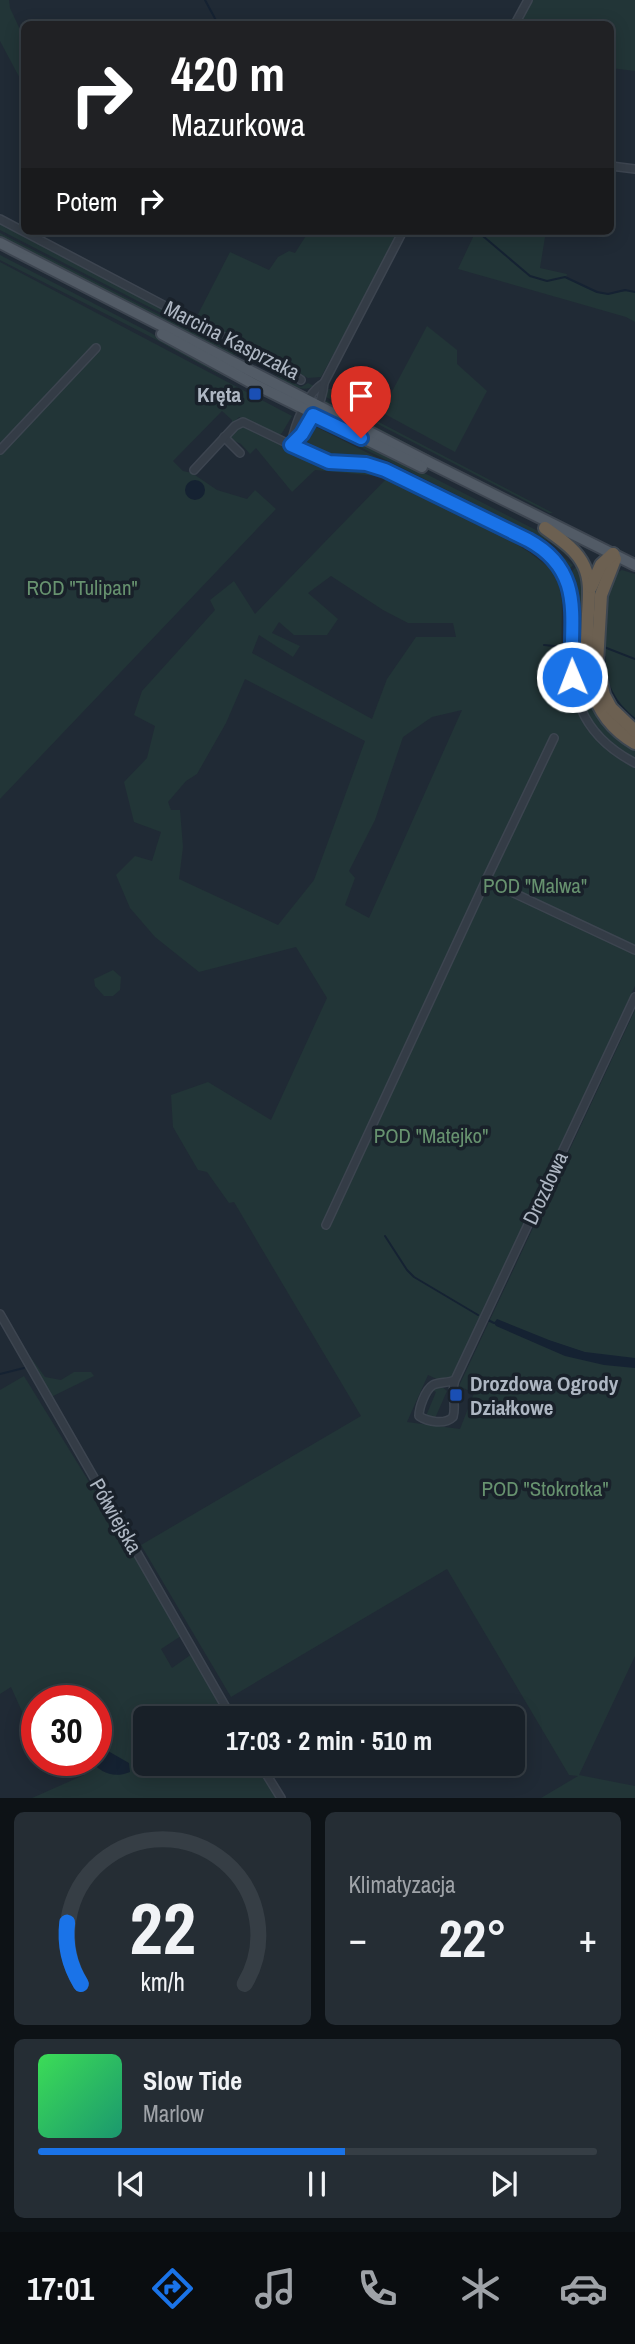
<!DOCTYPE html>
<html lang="pl">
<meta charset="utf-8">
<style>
body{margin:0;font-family:"Archivo Narrow",sans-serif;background:#252d34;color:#f1f3f6;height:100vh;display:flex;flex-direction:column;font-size:26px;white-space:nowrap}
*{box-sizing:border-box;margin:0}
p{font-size:23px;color:#9fa3a8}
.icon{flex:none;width:38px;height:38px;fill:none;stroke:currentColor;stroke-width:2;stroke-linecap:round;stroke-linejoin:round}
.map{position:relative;height:1798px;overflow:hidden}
.drawer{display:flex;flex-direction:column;gap:14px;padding:14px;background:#0d1216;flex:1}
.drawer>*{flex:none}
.guide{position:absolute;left:21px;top:21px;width:593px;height:214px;border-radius:10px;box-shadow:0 4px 18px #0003,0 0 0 2px #363e45;background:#202124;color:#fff;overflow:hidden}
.speed{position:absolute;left:21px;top:1685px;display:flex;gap:14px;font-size:35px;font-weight:700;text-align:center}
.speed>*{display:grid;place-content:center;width:91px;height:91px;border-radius:50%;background:#182028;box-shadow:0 4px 18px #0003,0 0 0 2px #363e45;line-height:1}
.speed .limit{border:10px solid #d22;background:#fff;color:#111}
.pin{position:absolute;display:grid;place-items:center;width:60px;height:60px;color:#fff;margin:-72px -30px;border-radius:50% 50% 50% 0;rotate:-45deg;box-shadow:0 0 7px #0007}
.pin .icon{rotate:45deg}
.me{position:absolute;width:77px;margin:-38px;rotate:359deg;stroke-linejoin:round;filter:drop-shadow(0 0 5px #0008)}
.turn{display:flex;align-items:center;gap:24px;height:147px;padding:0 35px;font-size:32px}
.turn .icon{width:91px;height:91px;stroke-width:2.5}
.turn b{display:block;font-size:49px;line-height:60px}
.then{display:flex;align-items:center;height:66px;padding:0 35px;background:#0003;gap:14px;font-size:26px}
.big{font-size:52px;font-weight:800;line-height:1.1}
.drawer .card{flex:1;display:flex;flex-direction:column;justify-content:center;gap:10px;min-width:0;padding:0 24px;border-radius:10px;background:#252d34}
.drawer .dial{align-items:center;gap:0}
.dial svg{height:182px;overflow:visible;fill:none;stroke:#363e45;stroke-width:7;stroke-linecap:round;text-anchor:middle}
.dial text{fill:#f1f3f6;stroke:none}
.song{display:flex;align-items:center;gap:21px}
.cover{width:84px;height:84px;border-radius:10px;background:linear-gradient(135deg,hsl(130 70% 55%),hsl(160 70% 35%))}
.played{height:7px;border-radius:4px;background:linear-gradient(90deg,#1a73e8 55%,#363e45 55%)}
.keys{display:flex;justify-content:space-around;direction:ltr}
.heat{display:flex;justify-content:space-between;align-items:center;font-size:38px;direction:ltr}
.drawer .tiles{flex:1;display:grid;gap:14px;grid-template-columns:1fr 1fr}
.card:last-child{grid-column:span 2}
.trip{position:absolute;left:133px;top:1706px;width:392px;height:70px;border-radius:10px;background:#182028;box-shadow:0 4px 18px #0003,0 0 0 2px #363e45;font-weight:800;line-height:70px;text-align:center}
.tabs{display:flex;height:112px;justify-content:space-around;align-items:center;background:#0a0d10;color:#9fa3a8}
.tabs .icon{width:49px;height:49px}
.tabs .current{color:#1a73e8}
.tabs b{font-size:32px;color:#f1f3f6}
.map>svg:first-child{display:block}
</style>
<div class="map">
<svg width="635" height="1798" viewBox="0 0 635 1798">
<rect width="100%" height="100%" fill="#202a35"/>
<g fill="#223537" fill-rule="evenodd">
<polygon points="0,0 9,0 10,8 24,38 24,86 0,41"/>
<polygon points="528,0 635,0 635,71 611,68 611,24 515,24"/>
<path d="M0,222L285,372L289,380L301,387L308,383L314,386C298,396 277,375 262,365L0,230Z"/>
<polygon points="309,231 401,231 321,377 308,378 195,320 230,252 269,270 278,257 289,251 295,253"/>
<path d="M468,231H546L540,268L567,274L566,278C578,283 592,293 605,294C616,294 625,289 635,292V322L626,317L458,269L474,235Z"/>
<polygon points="0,233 236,354 236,355 216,349 0,238"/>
<polygon points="0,255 151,333 231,381 151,337 0,260"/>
<polygon points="0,262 292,416 282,433 277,436 239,417 232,424 232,420 222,411 173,461 183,471 192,473 217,490 247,499 255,490 276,509 0,799"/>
<polygon points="427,326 457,350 457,364 487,391 455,452 381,412"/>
<polygon points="328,389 334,389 339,400 352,408 553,513 549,513 324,396"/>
<polygon points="325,400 596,543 327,405"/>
<polygon points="318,423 383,452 538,531 554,540 575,559 573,561 553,544 537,535 314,424"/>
<path d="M243,424L323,464L380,471L481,522L529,552L556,573L562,600L561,666L568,700H572C585,731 605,752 635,768V986L452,1377L439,1380L428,1375L407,1422L460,1429L474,1393L459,1386L635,1010V1656L579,1775L635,1786V1798H541L578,1776L569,1775L447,1569L231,1697L141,1545L361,1416L234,1202L229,1203L207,1172L198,1170L173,1127L171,1095L208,1082L271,1120L327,998L296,947L199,972L155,937L130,908L116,875L135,856L152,861L161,832L134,822L124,782L147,758L155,726L134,715L142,691L215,610L210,600L234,581L255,614L388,477L315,470L292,492L256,448L250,454L241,444L230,439L236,428ZM331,576L383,610L408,623H453L456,637H416L387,679L372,719L252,653L259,635L293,657L300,646L272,633L279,622L294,635H327L338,619L308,593ZM245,679L365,741L314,880L278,925L179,879L183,847L180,810H171L168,802L186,781L197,774L226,723ZM462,710L369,918L345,905L355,878L349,871L375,820L403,737L432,717Z"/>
<path d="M312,425L530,534L552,547L573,565L568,571L553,551L538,541L388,467C381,464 374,462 366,461C347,460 313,464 304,442L308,431Z"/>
<path d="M579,564L583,572L584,655L635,747V760C582,731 566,677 575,620C576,614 578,608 578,600H576L569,574Z"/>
<path d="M622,570L635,574V727C627,717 616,708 609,697C594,673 604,604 611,576Z"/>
<polygon points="113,970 121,977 120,990 113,996 104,996 95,986 94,979"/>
<polygon points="23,1347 45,1377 61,1380 74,1372 91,1372 94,1376 47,1399 20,1348"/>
<polygon points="24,1376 161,1599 181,1636 161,1649 172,1668 192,1654 230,1718 145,1718 145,1764 257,1764 277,1798 32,1798 84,1775 77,1761 96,1760 96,1701 37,1701 37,1745 11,1687 0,1694 0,1390"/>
<polygon points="441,1386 447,1391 436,1416 434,1418 426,1416 436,1392 432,1390"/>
</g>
<g fill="#152232">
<circle cx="195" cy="490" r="10"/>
<polygon points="497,1319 549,1340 585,1352 635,1358 635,1368 604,1365 565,1356 496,1326 494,1323"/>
<path d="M101,1747L129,1763L130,1772C112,1779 102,1772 89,1761L96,1760V1748Z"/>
</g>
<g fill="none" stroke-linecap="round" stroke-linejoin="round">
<g stroke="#152232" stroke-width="2">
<polyline points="205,0 218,24"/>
<polyline points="477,231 530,276 547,281 565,277 597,292 608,294 625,290 635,292"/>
<polyline points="544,645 564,647"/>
<polyline points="604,647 635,659"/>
<path d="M605,657C603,682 615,704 635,719"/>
<polyline points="385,1236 407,1270 414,1277 478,1315"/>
<polyline points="488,1320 494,1323"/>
<polyline points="0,1374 24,1368"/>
</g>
<defs>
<g id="street">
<polyline points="515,24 528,0"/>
<polyline points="611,166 635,169"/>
<polyline points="0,219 283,368 301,380"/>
<polyline points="224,437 240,453"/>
<path d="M291,444C295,425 306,393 324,383"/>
<path d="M291,445C307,432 323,403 324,383L403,231"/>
<polyline points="0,450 96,348"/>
<path d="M194,470L235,426L243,422L322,460C343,467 365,462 385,470L534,543C546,551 558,560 564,574C573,592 572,612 571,632C570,693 578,733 635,763"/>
<polyline points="554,738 486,880 635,950"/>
<polyline points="326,1225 486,880"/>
<polyline points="0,1314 232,1718"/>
<path d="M455,1380C448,1383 439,1382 433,1385C425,1390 419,1408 419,1416C428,1422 445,1425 453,1417C457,1404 450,1393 455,1380L635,997"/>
<polyline points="260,1764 281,1798"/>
</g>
<g id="primary">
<polyline points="0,243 428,462 635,565"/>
<polyline points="162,334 250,382 422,467"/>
</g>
<g id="highway">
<path d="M545,528C560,539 576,549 584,566C591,581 589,597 588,614C585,665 585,714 635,743"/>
<polyline points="613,554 615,559 601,595 597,663 604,695 611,708 635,731"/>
<polyline points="591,587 601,565 613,554"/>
</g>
</defs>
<use href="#street" stroke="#3d4550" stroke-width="10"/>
<use href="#primary" stroke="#3d4550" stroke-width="14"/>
<use href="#highway" stroke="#3e4751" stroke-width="16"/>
<use href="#street" stroke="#343c46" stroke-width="7"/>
<use href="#primary" stroke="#525b66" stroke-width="10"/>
<use href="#highway" stroke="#6c6051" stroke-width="12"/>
</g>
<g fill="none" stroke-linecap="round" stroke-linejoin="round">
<defs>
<path id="route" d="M361,438L313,415L302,434L291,445L329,462L366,464L385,470L528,540C587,572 569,621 572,677"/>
</defs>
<use href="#route" stroke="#114b97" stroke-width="18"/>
<use href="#route" stroke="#1a73e8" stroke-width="12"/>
</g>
<g fill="#1a4fb4" stroke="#19212a" stroke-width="2.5">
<rect x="248" y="387" width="14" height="14" rx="3.5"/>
<rect x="449" y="1388" width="14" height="14" rx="3.5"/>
</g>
<g text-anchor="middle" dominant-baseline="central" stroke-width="7" stroke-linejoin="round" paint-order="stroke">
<g font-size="21" fill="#aeb7c3" stroke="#19212a">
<text transform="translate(232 340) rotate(27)">Marcina Kasprzaka</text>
<text transform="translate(545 1188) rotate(-65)">Drozdowa</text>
<text transform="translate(116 1516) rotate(60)">Półwiejska</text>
</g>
<g font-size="21" font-weight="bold" fill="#aeb7c3" stroke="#19212a" text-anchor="end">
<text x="241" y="394">Kręta</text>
<text x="470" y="1383" text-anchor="start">Drozdowa Ogrody<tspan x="470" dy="24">Działkowe</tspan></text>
</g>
<g font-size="21" fill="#67926f" stroke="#19212a">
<text x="82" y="587">ROD "Tulipan"</text>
<text x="535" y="885">POD "Malwa"</text>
<text x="431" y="1135">POD "Matejko"</text>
<text x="545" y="1488">POD "Stokrotka"</text>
</g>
</g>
</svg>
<div class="speed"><div class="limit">30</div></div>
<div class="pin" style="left:361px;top:438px;background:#d93025"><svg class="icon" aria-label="arrive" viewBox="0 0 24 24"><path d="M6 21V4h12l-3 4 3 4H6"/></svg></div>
<svg class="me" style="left:572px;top:677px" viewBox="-20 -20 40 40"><circle r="17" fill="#1a73e8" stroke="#fff" stroke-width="3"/><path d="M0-11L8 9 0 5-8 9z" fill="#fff"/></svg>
<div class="trip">17:03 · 2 min · 510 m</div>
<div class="guide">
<div class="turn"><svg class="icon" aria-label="right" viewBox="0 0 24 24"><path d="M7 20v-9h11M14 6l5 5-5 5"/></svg><div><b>420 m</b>Mazurkowa</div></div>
<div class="then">Potem<svg class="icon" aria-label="right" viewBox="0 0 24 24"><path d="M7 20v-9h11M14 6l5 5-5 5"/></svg></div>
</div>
</div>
<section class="drawer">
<div class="tiles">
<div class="card dial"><svg viewBox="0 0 100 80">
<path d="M14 69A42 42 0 1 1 86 69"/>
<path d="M14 69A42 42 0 0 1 8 42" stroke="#1a73e8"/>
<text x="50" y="56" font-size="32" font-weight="700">22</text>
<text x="50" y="72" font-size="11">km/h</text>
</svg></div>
<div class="card"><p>Klimatyzacja</p>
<div class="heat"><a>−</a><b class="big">22°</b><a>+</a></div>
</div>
<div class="card">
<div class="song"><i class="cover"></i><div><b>Slow Tide</b><p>Marlow</p></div></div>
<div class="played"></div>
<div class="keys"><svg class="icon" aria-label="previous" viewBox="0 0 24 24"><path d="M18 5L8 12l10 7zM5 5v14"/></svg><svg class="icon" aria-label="pause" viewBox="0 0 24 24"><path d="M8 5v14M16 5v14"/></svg><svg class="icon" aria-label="next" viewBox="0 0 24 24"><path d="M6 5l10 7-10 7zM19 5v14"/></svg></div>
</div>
</div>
</section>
<nav class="tabs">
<b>17:01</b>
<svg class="icon current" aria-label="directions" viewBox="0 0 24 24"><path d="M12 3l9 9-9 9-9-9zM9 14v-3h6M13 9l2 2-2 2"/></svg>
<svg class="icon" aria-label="music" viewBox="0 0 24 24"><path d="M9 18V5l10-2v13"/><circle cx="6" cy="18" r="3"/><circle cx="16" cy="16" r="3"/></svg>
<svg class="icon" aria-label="phone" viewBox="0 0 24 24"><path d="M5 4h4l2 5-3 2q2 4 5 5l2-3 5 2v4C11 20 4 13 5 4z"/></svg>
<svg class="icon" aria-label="climate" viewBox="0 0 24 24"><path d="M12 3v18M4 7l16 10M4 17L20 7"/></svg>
<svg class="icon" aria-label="car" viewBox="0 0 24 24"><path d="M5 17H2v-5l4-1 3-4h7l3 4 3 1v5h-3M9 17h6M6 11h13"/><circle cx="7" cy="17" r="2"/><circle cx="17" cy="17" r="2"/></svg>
</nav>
